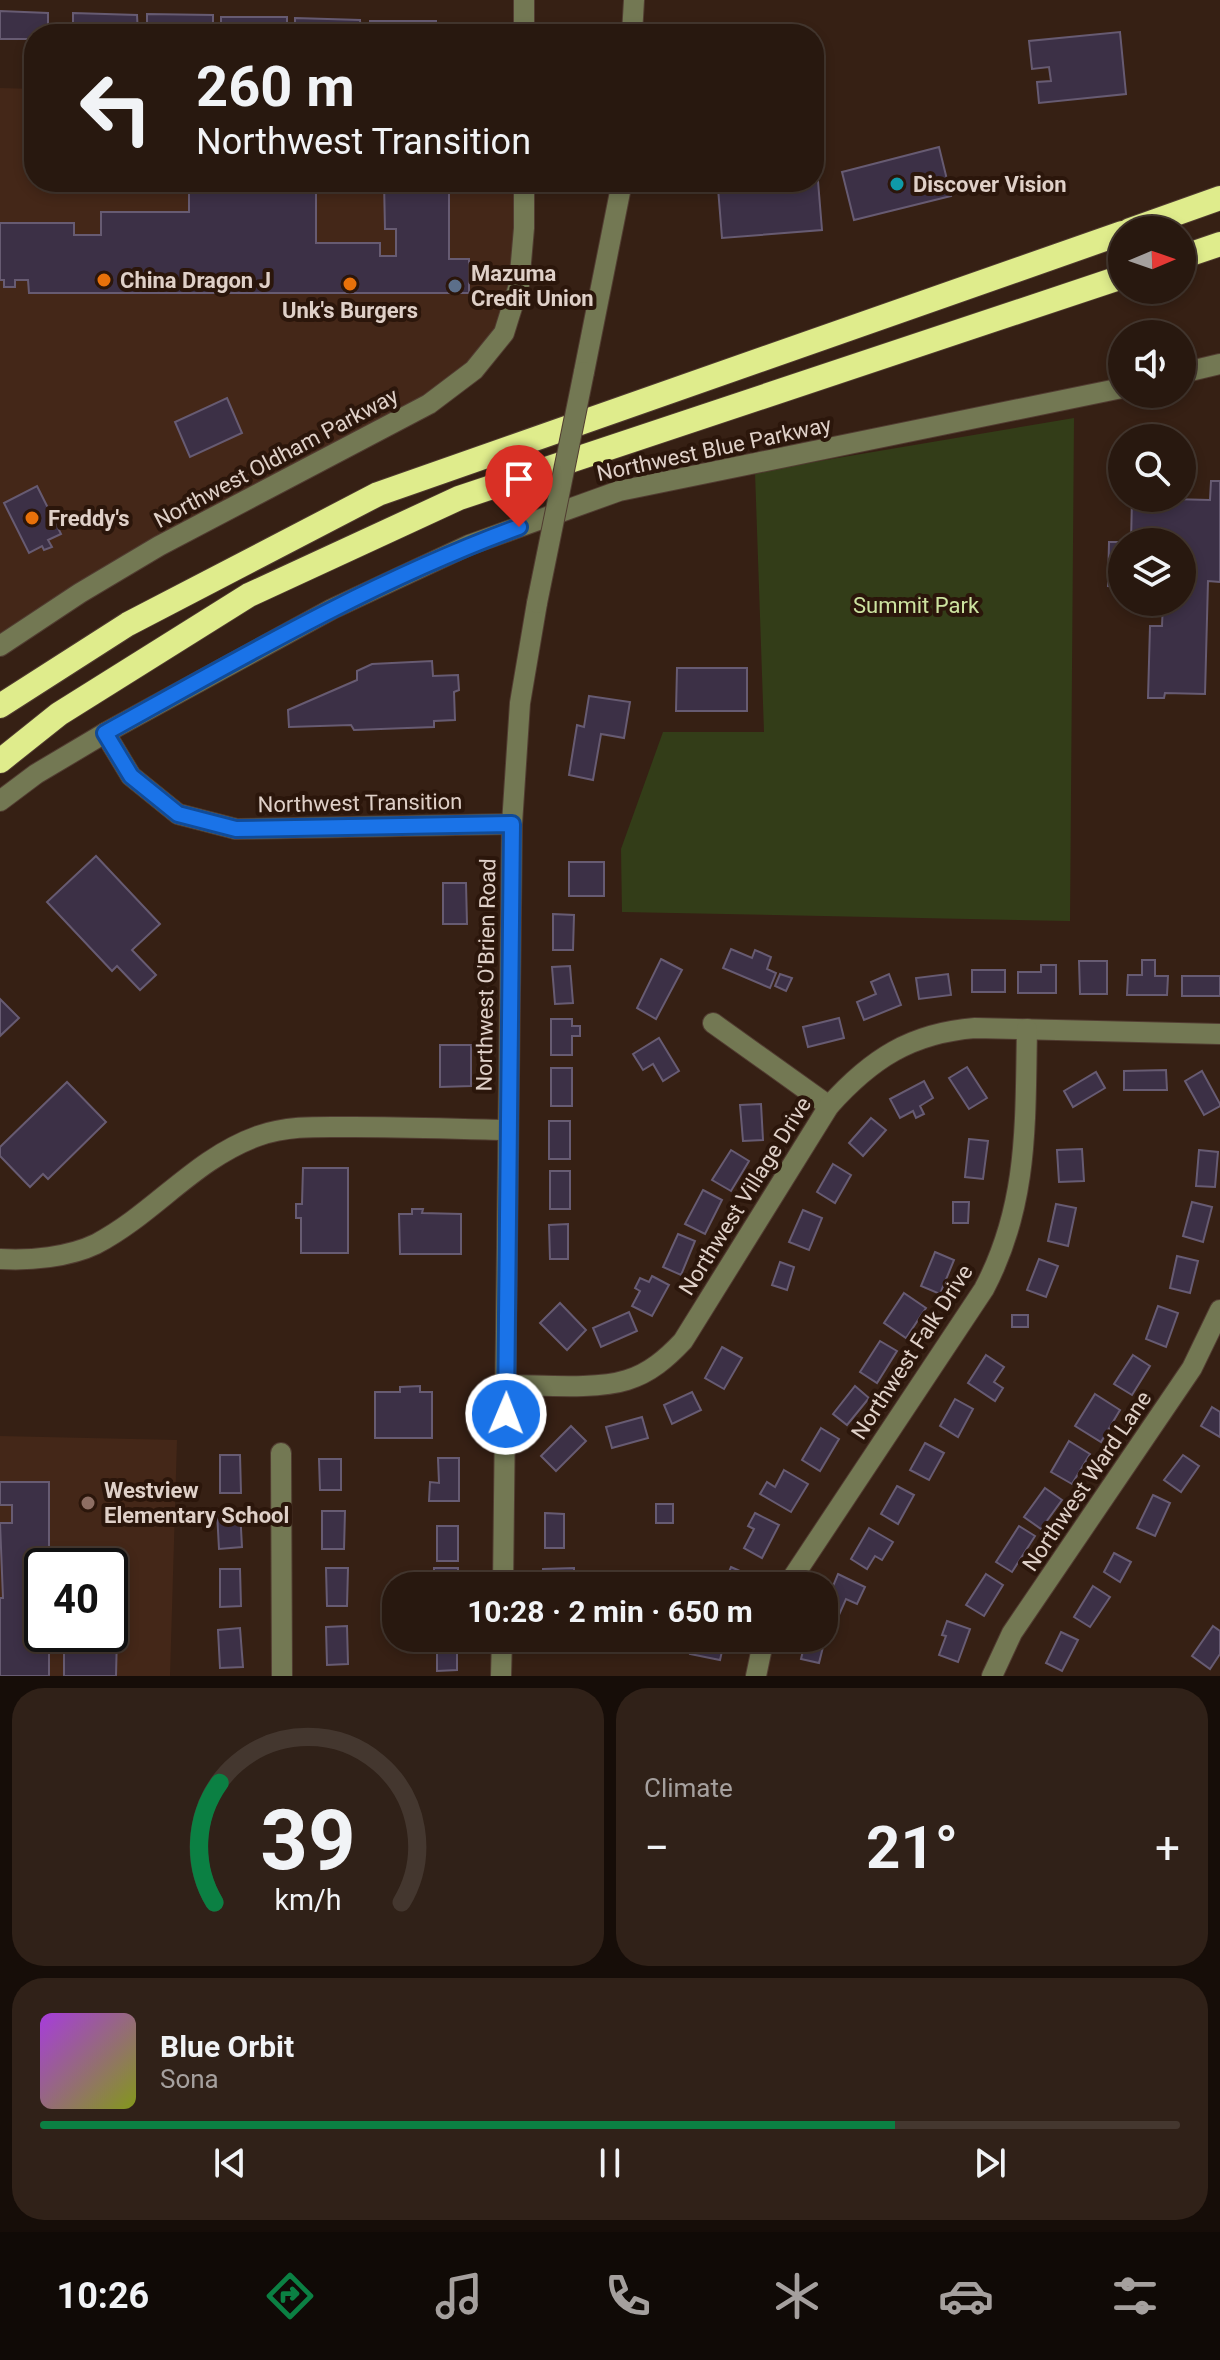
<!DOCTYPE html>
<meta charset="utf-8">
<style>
body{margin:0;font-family:Roboto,sans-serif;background:#302118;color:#f1f3f6;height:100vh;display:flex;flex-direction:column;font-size:30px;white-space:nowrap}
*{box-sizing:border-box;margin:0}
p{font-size:26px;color:#a5a09e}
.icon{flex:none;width:44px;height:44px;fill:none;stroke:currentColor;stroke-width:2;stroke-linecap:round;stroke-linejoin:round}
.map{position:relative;height:1676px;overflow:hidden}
.side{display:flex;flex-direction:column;gap:12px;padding:12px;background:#160d08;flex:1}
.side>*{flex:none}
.banner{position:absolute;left:24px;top:24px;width:800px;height:168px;border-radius:32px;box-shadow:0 4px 12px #0003,0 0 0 2px #44372f;background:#28180f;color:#f1f3f6;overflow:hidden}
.needle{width:52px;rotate:88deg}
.controls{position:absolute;left:1108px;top:216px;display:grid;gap:16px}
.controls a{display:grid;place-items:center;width:88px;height:88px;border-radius:50%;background:#28180f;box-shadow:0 4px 12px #0003,0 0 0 2px #44372f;font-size:40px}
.speed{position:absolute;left:24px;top:1548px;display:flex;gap:16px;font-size:40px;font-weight:700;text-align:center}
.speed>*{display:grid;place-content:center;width:104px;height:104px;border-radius:50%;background:#28180f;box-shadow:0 4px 12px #0003,0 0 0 2px #44372f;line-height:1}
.speed .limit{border:4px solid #111;border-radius:12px;background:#fff;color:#111}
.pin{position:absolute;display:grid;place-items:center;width:68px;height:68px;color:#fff;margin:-82px -34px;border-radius:50% 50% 50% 0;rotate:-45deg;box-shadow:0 0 8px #0007}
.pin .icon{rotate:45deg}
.me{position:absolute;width:88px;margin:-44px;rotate:1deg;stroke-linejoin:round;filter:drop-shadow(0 0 6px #0008)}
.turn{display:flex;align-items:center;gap:28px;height:168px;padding:0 40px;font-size:36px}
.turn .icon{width:104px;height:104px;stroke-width:2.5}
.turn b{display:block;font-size:56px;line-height:68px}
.big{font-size:60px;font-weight:700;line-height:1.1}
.side .tile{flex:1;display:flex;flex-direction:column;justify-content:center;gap:12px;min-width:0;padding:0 28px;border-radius:32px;background:#302118}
.side .dial{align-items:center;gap:0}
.dial svg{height:208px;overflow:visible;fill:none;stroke:#44372f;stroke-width:7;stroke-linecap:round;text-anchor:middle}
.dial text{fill:#f1f3f6;stroke:none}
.song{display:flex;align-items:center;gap:24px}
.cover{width:96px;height:96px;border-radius:12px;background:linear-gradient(135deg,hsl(280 70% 55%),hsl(70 70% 35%))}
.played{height:8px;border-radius:4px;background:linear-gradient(90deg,#0b8043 75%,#44372f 75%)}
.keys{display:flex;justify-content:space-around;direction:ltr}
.heat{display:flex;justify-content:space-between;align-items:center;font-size:44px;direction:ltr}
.side .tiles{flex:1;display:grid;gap:12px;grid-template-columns:1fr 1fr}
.tile:last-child{grid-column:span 2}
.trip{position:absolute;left:382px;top:1572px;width:456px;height:80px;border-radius:32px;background:#28180f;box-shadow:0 4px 12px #0003,0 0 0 2px #44372f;font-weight:700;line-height:80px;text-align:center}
.dock{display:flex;height:128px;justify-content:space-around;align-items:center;background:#100a06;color:#a5a09e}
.dock .icon{width:56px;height:56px}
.dock .selected{color:#0b8043}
.dock b{font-size:36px;color:#f1f3f6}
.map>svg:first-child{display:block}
</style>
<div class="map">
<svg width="1220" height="1676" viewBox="0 0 1220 1676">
<rect width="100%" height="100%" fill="#362014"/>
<g fill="#442718" fill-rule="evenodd">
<polygon points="0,88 34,89 34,182 521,182 511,313 487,346 431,395 0,645"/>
<path d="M0,1436L177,1440L170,1676H0ZM42,1566H110V1634H42Z"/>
</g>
<polygon fill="#333d18" points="1074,418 1070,921 622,912 621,849 663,732 764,732 755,472"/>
<g fill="#3c3046" stroke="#675b72" stroke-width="2">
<polygon points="0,11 48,13 48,34 34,34 34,39 0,39"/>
<polygon points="73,13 137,15 138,34 73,34"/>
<polygon points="147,14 213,15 213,34 147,34"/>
<rect x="221" y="17" width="66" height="17"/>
<polygon points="295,18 360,20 361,34 295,34"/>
<rect x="370" y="21" width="66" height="13"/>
<polygon points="1120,32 1126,94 1039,103 1037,82 1051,81 1049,67 1032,69 1029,41"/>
<polygon points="939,147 951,196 854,220 842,172"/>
<polygon points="818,181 822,230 722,238 718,188"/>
<polygon points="189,182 316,182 316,243 380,243 380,256 396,256 396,229 385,229 384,182 449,182 449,259 469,259 469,293 29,293 28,280 15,280 15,287 4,287 4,280 0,280 0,223 74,223 74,235 101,235 101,212 189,212"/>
<polygon points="227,398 242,433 190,457 175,422"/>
<polygon points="1211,481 1220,481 1220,582 1208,581 1205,694 1165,693 1164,698 1148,698 1150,626 1162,626 1163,602 1182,602 1182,542 1131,542 1132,498 1210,500"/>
<polygon points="37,486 61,534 48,540 52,547 44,550 42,546 29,553 4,503"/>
<polygon points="1109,542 1122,542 1122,587 1108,586"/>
<polygon points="432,661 433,676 458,675 459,690 454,692 455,720 434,721 434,727 354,730 351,725 289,727 288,710 357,680 357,671 372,664"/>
<polygon points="677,668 747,668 747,711 676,711"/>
<polygon points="589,696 630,702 624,738 601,734 593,780 569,775 577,725 584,727"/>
<polygon points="96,856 160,924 132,950 156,975 140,990 117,966 112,971 47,902"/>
<rect x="569" y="862" width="35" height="34"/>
<polygon points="443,883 466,883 467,924 443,924"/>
<polygon points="553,914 574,915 573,950 553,950"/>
<polygon points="731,949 752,958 755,950 771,957 767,969 776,973 770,988 723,968"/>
<polygon points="661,959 682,970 656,1019 637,1008"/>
<polygon points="1142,960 1155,960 1155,976 1168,976 1167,995 1127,995 1128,975 1142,975"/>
<polygon points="1079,961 1107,961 1107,994 1080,994"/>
<polygon points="1041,965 1056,965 1056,993 1018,993 1018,972 1041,972"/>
<polygon points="570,966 573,1003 555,1004 552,967"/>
<rect x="972" y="970" width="33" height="22"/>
<polygon points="780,974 792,978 786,991 775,986"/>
<polygon points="889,974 901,1005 864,1020 857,1002 876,994 871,982"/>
<polygon points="948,974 951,995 919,999 916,978"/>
<rect x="1182" y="976" width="38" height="20"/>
<polygon points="0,999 19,1018 0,1036"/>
<polygon points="839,1018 844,1038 808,1047 803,1027"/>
<polygon points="551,1019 572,1019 572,1026 580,1026 580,1036 572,1036 572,1055 551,1055"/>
<polygon points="659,1038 679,1071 663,1081 653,1064 643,1070 633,1054"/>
<polygon points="440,1045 471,1045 471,1086 440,1087"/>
<polygon points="967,1067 987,1098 969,1109 949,1078"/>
<rect x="551" y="1068" width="21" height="38"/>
<polygon points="1166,1070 1167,1090 1124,1090 1124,1071"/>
<polygon points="1202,1071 1220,1104 1220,1106 1204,1115 1185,1081"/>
<polygon points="1096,1072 1105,1088 1073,1107 1064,1091"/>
<polygon points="924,1081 933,1098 920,1106 924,1114 916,1118 913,1111 900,1118 890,1099"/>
<polygon points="67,1082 106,1122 48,1179 43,1174 30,1187 0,1156 0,1147"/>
<polygon points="761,1104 763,1140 743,1141 740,1105"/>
<polygon points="871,1118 886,1130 863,1156 849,1143"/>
<rect x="549" y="1121" width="21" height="38"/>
<polygon points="969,1139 988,1141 983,1179 965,1177"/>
<polygon points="1082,1149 1084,1181 1059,1182 1057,1150"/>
<polygon points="731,1150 749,1161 731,1191 712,1180"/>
<polygon points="1199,1150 1218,1152 1215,1187 1196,1186"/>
<polygon points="833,1164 851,1175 835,1203 817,1192"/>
<polygon points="303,1168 348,1168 348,1253 301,1253 301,1218 296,1218 296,1204 302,1204"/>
<rect x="550" y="1171" width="20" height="38"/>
<polygon points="703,1190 722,1200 705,1234 685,1224"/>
<polygon points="953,1202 969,1202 968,1223 953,1223"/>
<polygon points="1192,1202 1212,1207 1203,1242 1183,1236"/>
<polygon points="1056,1204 1076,1208 1068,1246 1048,1241"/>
<polygon points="412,1209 423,1209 422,1213 461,1214 461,1254 400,1254 399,1214 412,1214"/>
<polygon points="803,1210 822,1218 809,1250 789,1242"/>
<polygon points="568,1224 568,1259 550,1259 549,1225"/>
<polygon points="678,1234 695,1241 681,1275 663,1267"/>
<polygon points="935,1252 954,1260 940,1294 921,1286"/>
<polygon points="1177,1256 1198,1261 1190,1293 1170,1288"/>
<polygon points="1039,1259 1058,1266 1046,1297 1027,1290"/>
<polygon points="780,1262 794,1267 787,1290 772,1285"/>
<polygon points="652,1276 669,1285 652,1316 632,1306 640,1291 635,1288 640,1278 649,1282"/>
<polygon points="904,1293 926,1308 906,1338 884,1323"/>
<polygon points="560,1303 586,1330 567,1350 540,1323"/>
<polygon points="1158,1306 1178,1313 1166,1347 1146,1339"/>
<polygon points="629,1312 637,1331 601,1347 593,1328"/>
<rect x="1012" y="1315" width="16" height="12"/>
<polygon points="880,1341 897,1351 877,1383 860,1372"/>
<polygon points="722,1347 742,1358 724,1389 705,1378"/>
<polygon points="986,1355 1004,1367 994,1382 1003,1388 995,1401 968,1383"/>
<polygon points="1133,1355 1150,1366 1132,1395 1114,1384"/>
<polygon points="420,1386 420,1392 432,1392 432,1438 375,1438 375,1392 400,1392 400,1387"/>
<polygon points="855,1386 869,1398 847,1425 833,1414"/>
<polygon points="692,1392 701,1410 672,1424 664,1405"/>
<polygon points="1095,1394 1120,1410 1101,1442 1075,1426"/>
<polygon points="955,1399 973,1409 958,1437 940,1426"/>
<polygon points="1212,1407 1220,1412 1220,1437 1201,1426"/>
<polygon points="642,1417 648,1438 612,1448 606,1427"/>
<polygon points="571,1426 586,1441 556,1471 541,1456"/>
<polygon points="821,1428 839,1439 820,1471 802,1460"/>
<polygon points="1069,1441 1090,1454 1072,1484 1051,1472"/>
<polygon points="925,1443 944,1453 929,1480 910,1470"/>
<polygon points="220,1455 240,1455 241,1493 220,1493"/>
<polygon points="1183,1455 1199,1466 1181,1492 1164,1480"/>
<polygon points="438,1458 459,1458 459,1501 429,1501 430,1482 439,1483"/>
<polygon points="319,1459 341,1459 341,1490 320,1490"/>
<polygon points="784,1470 808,1484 791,1512 760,1494 767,1482 775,1487"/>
<polygon points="0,1482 49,1482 49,1566 42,1566 42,1634 49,1634 49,1676 0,1676 0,1598 3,1598 0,1523 12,1523 12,1505 0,1505"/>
<polygon points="897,1486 914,1495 898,1524 881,1514"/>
<polygon points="1045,1488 1062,1500 1041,1529 1024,1517"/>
<polygon points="1153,1495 1170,1503 1155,1536 1137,1528"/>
<rect x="656" y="1504" width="17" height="19"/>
<polygon points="240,1510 242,1547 219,1549 217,1512"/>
<polygon points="322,1511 345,1511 344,1549 322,1549"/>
<polygon points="545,1513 564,1514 564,1548 545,1548"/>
<polygon points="755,1513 779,1525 762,1558 744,1548 754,1529 748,1526"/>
<rect x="437" y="1526" width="21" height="35"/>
<polygon points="1019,1526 1035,1536 1012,1572 996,1562"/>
<polygon points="869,1528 893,1542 882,1560 875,1556 867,1569 851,1559"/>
<polygon points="1114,1553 1131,1562 1120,1582 1104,1572"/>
<polygon points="731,1567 749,1575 745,1586 723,1586"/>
<polygon points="326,1568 348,1568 347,1606 327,1606"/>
<rect x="434" y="1568" width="24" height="18"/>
<polygon points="574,1568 574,1586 543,1586 543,1569"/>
<polygon points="220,1569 240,1569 241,1606 220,1607"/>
<polygon points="838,1574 865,1587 857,1604 846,1599 839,1615 824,1608"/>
<polygon points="986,1574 1003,1585 984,1616 966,1605"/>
<polygon points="1093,1586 1110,1597 1090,1627 1074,1617"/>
<polygon points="947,1621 970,1629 958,1662 939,1655 946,1636 942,1635"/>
<polygon points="347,1626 348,1664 327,1665 326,1627"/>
<polygon points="1213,1626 1220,1631 1220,1654 1210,1669 1192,1656"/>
<polygon points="240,1628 243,1667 220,1668 218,1630"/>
<polygon points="824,1630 827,1631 819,1663 801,1659 806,1638 824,1638"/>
<polygon points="1061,1632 1078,1640 1062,1671 1046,1663"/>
<polygon points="64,1634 117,1635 116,1676 64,1676"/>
<polygon points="437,1638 457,1638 457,1670 437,1671"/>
<polygon points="693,1638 725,1638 720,1660 690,1654"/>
</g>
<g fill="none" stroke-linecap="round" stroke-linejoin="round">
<defs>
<g id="minor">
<polyline points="524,0 524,34"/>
<polyline points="632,34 634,0"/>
<polyline points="584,372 622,182"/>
<polyline points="1182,373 1220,364"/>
<polyline points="0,646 80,593 159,546 429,404 474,370 504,333 519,285 524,228 524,182"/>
<polyline points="105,733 131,776 178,814 236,829 512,824"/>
<polyline points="0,801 36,774 105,733 332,609 469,545 619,491 1122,388"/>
<polyline points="713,1023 829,1106"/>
<path d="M0,1259C30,1261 69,1257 96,1244C155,1213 194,1159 258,1136C289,1125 321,1127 354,1127C405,1127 456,1129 507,1130"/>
<path d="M507,1385C541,1385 596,1390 627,1380C650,1373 667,1358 683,1341L829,1106C871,1059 911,1033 975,1028L1220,1034"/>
<polyline points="281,1453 282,1676"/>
<polyline points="503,1586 512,824 520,703 537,603"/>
<path d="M787,1586L984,1289C1029,1204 1025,1122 1027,1029"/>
<polyline points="501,1676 502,1638"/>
<polyline points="756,1676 764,1638"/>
<polyline points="992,1676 1012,1633 1192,1368 1220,1310"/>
</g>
<g id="highway">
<polyline points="1130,230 1220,198"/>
<polyline points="1182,257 1220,244"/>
<polyline points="0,706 128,624 378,494 1122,233"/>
<polyline points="0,761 59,714 249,595 459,498 1122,277"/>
</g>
</defs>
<use href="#minor" stroke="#513c31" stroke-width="22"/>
<use href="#highway" stroke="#513c31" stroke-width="26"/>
<use href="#minor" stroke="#737853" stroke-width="20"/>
<use href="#highway" stroke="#dfec8c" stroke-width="24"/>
<defs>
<polyline id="minor-bridge" points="537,603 584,372"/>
</defs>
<use href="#minor-bridge" stroke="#513c31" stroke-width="22" stroke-linecap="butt"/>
<use href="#minor-bridge" stroke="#737853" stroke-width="20"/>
</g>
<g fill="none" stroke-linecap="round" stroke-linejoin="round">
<defs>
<path id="route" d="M506,1414L512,824L236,829L178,814L131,776L105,733C240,658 374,580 519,527"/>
</defs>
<use href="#route" stroke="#114b97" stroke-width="20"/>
<use href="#route" stroke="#1a73e8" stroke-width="14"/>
</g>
<circle fill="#0f9aa8" stroke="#2b160b" stroke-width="3" cx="897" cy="184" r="8"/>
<g fill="#e8710a" stroke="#2b160b" stroke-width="3">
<circle cx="104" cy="280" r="8"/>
<circle cx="350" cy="284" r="8"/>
<circle cx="32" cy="518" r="8"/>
</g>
<circle fill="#5c6f8a" stroke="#2b160b" stroke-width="3" cx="455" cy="286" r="8"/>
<circle fill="#8d6e63" stroke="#2b160b" stroke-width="3" cx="88" cy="1503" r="8"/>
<g text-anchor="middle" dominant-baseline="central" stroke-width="8" stroke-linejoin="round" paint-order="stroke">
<g font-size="22" font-weight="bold" fill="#dfd0c8" stroke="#2b160b" text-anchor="start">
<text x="913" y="184">Discover Vision</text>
<text x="471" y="273">Mazuma<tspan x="471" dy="25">Credit Union</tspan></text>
<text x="120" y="280">China Dragon J</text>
<text x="350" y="310" text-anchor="middle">Unk's Burgers</text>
<text x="48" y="518">Freddy's</text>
<text x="104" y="1490">Westview<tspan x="104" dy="25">Elementary School</tspan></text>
</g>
<g font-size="22" fill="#dfd0c8" stroke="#2b160b">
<text transform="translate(714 449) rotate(-12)">Northwest Blue Parkway</text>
<text transform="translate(276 458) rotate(-28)">Northwest Oldham Parkway</text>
<text transform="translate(360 803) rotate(-1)">Northwest Transition</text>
<text transform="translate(486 975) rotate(-89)">Northwest O'Brien Road</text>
<text transform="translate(745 1196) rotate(-58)">Northwest Village Drive</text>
<text transform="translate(912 1352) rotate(-57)">Northwest Falk Drive</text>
<text transform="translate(1087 1481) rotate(-56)">Northwest Ward Lane</text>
</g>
<g font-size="22" fill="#cde3a0" stroke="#2b160b">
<text x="916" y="605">Summit Park</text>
</g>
</g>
</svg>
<div class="controls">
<a><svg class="needle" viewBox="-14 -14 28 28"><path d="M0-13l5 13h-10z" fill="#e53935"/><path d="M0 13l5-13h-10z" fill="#a5a09e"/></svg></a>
<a><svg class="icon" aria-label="sound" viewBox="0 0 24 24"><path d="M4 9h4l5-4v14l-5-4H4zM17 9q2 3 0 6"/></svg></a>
<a><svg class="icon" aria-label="search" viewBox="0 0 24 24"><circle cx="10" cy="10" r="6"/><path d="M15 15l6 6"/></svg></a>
<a><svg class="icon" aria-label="layers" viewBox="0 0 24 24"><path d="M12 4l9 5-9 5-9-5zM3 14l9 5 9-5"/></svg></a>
</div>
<div class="speed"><div class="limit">40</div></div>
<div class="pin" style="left:519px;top:527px;background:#d93025"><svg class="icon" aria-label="arrive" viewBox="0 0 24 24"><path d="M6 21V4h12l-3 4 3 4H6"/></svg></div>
<svg class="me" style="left:506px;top:1414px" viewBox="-20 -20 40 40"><circle r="17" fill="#1a73e8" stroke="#fff" stroke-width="3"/><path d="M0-11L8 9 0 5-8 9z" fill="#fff"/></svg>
<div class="trip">10:28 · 2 min · 650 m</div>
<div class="banner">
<div class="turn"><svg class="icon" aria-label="left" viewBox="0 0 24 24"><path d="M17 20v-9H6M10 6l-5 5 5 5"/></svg><div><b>260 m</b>Northwest Transition</div></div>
</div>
</div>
<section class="side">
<div class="tiles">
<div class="tile dial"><svg viewBox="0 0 100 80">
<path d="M14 69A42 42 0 1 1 86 69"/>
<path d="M14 69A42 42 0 0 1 16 23" stroke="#0b8043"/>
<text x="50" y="56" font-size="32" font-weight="700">39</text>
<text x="50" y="72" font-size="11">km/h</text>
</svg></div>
<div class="tile"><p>Climate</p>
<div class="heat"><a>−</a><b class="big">21°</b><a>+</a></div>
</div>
<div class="tile">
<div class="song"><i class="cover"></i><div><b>Blue Orbit</b><p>Sona</p></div></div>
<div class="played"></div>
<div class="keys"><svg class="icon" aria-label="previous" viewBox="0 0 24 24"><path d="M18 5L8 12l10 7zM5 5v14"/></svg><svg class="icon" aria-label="pause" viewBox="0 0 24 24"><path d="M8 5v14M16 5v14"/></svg><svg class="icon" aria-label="next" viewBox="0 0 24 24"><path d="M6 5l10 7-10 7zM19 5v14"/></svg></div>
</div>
</div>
</section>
<nav class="dock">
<b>10:26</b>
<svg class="icon selected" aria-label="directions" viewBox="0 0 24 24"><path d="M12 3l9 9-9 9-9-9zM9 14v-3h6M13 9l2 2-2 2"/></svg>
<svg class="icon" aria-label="music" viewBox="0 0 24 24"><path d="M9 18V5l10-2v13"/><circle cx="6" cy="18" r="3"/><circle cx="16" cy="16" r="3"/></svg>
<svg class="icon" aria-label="phone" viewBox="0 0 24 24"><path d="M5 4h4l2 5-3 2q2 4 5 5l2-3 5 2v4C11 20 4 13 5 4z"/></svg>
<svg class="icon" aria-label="climate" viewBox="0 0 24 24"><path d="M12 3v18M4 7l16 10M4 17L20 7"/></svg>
<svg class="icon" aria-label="car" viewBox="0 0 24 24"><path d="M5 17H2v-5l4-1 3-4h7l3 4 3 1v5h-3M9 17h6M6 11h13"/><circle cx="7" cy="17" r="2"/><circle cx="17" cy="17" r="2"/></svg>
<svg class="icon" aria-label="filters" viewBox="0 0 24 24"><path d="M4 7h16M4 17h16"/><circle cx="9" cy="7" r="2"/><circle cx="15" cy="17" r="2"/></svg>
</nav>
